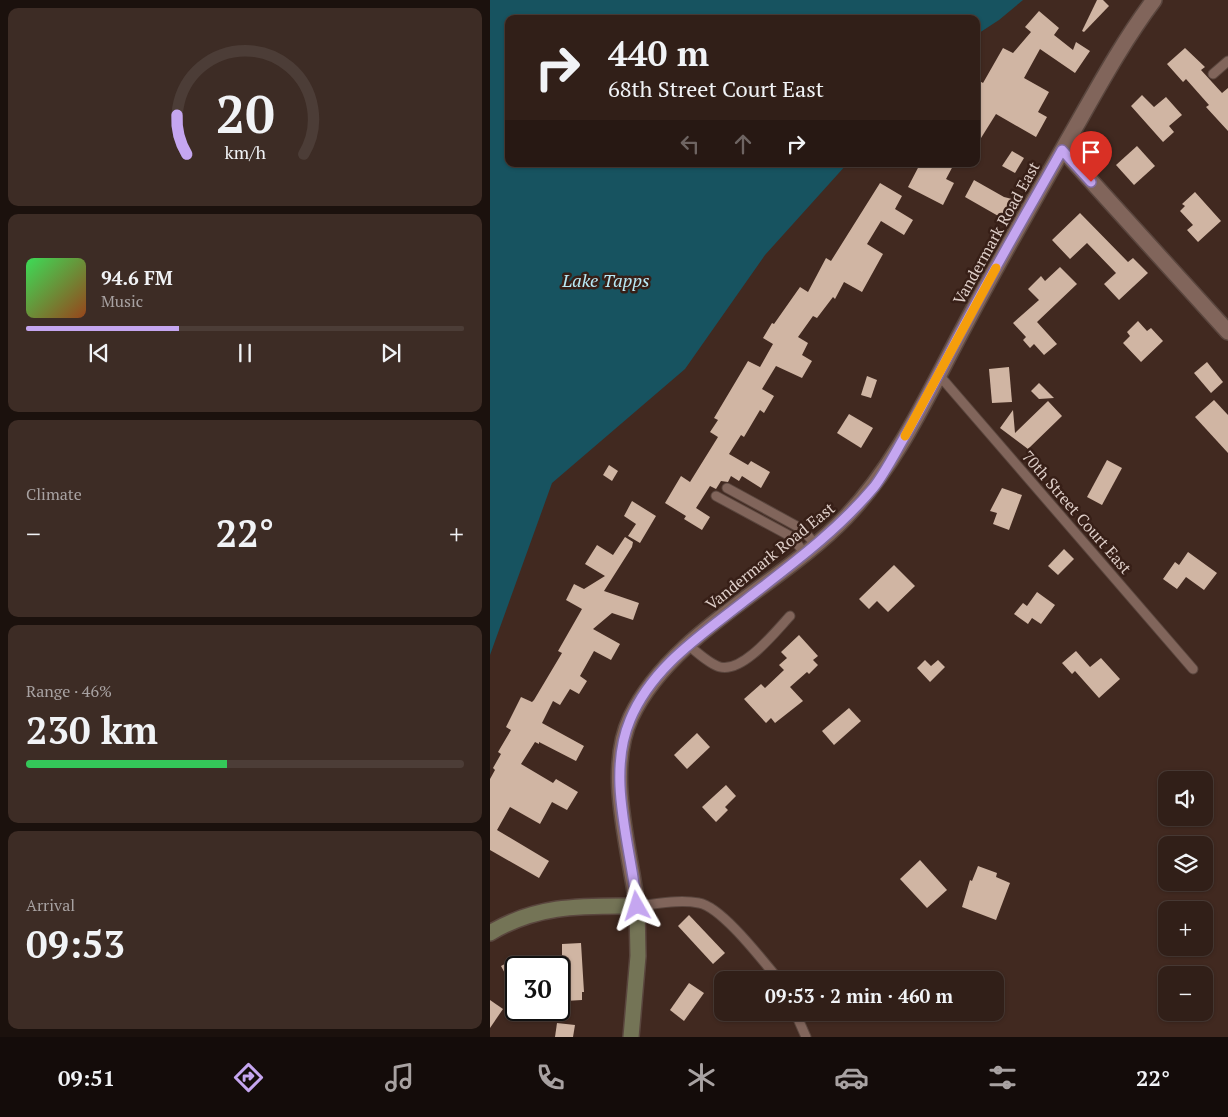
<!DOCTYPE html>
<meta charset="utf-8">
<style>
body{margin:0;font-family:"PT Serif",serif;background:#3d2c25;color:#f1f3f6;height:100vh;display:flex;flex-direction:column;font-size:19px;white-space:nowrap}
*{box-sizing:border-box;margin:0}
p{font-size:16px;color:#a8a2a2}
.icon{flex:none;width:28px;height:28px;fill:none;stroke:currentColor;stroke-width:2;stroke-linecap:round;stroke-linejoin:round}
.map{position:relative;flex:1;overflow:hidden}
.drawer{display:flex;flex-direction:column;gap:8px;padding:8px;background:#1b110d;width:490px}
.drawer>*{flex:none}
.guide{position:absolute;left:15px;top:15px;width:475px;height:152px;border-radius:10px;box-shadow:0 1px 4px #0004,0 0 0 1px #4c3d37;background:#311f18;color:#f1f3f6;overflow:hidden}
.tools{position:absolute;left:668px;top:771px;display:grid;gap:10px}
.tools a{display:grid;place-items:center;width:55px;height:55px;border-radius:10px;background:#311f18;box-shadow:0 1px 4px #0004,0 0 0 1px #4c3d37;font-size:25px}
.speed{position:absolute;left:15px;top:956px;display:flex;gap:10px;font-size:25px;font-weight:700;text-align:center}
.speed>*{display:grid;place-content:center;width:65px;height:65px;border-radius:50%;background:#311f18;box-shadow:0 1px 4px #0004,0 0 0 1px #4c3d37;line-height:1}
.speed .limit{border:2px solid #111;border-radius:8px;background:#fff;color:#111}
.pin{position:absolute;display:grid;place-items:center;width:42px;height:42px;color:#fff;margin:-51px -21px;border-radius:50% 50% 50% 0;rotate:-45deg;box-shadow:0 0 5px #0007}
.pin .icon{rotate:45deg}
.me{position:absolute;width:55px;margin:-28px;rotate:354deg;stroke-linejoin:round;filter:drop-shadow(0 0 4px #0008)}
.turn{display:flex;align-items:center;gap:18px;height:105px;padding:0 20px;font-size:22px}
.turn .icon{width:65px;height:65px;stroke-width:2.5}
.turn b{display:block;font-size:35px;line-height:42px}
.lanes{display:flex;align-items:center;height:48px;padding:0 20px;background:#0003;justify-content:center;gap:25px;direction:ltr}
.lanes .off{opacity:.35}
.big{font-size:38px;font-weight:600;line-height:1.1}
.drawer .tile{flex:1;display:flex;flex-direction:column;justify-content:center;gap:8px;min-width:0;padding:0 18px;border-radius:10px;background:#3d2c25}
.drawer .dial{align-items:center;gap:0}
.dial svg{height:130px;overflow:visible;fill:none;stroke:#4c3d37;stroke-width:7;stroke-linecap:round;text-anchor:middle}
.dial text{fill:#f1f3f6;stroke:none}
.song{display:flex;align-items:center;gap:15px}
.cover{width:60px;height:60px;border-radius:8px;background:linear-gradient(135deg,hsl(130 70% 55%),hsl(20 70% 35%))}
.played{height:5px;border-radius:2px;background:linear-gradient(90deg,#c5a6f0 35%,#4c3d37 35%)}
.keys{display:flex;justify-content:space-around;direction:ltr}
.heat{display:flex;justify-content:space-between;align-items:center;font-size:28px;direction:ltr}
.charge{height:8px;border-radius:4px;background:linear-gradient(90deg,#34c759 46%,#4c3d37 0)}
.trip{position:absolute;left:224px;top:971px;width:290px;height:50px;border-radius:10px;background:#311f18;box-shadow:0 1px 4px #0004,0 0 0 1px #4c3d37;font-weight:600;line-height:50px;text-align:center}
.dock{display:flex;height:80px;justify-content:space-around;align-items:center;background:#140c0a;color:#a8a2a2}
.dock .icon{width:35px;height:35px}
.dock .on{color:#c5a6f0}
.dock b{font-size:22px;color:#f1f3f6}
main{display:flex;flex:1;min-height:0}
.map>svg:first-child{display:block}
</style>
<main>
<section class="drawer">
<div class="tile dial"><svg viewBox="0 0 100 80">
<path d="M14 69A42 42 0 1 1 86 69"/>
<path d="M14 69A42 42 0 0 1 8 45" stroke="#c5a6f0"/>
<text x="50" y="56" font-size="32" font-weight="700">20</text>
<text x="50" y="72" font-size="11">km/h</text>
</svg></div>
<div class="tile">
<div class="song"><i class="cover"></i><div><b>94.6 FM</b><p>Music</p></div></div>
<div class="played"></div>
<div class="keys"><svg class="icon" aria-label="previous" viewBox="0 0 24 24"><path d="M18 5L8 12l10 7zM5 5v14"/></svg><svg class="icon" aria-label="pause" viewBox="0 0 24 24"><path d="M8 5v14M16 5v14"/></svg><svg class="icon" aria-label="next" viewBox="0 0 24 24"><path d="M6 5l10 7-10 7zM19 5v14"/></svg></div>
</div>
<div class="tile"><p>Climate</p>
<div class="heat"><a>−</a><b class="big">22°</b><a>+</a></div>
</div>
<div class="tile"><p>Range · 46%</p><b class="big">230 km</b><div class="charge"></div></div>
<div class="tile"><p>Arrival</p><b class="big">09:53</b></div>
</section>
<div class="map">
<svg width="738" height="1037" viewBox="0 0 738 1037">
<rect width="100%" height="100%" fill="#412920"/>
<polygon fill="#175360" points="0,0 533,0 509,20 486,35 486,19 19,19 19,164 357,164 275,255 195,369 62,483 0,655"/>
<g fill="#d0b5a3">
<polygon points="607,0 613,0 619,6 594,32 592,31"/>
<polygon points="549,11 569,28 564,35 583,50 586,42 600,51 585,73 550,49 534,78 559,92 548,112 557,117 546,137 506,114 486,146 486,79 493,83 513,48 523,53 541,32 535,27"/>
<polygon points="695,48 715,67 711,70 732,93 738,88 738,131 716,107 719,105 696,79 693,82 677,64"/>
<polygon points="652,95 664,107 676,97 692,115 679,126 684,132 673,142 641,106"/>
<polygon points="647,146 665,166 644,185 626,165"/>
<polygon points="522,151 534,158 525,173 512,166"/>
<polygon points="430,164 464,164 456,179 464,183 453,205 418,187"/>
<polygon points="484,180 514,197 522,199 517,221 475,197"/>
<polygon points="390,183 412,196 405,209 423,220 414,235 391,221 377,244 393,254 372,292 354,282 345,299 343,297 327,318 323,316 308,337 318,343 312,355 322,361 312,378 286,366 272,389 284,396 274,413 270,410 254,437 251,435 239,454 258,465 261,461 280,472 271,488 252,476 249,481 241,476 238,482 231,481 226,489 220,486 206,508 220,517 212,530 194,519 196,516 175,503 191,476 200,482 228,437 220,432 228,420 224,418 258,361 270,367 283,344 273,338 282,323 284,324 310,287 318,292 336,258 341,261"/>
<polygon points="705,192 731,221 708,242 697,230 703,225 690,211 695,206 692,204"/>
<polygon points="590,213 638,262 643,258 658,273 629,300 614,284 626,273 597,243 580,259 562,240"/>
<polygon points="570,267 587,284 547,322 567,344 554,355 544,344 540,348 533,340 536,337 523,323 549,300 538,289 551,276 555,281"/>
<polygon points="648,321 657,331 661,328 673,341 651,362 633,343 640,336 637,332"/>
<polygon points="717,362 733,382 721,393 704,373"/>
<polygon points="519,367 522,402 502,403 499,369"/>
<polygon points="377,376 387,380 381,398 371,395"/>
<polygon points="549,383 564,398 549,399 541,391"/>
<polygon points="724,400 738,415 738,453 705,417"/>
<polygon points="558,401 572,416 538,449 510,428 523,410 525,433"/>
<polygon points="359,414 383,428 371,448 347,433"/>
<polygon points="617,460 632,468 612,505 597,497"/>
<polygon points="119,465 128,471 122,481 113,475"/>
<polygon points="512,488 532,495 519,530 503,524 507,513 500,511"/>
<polygon points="142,501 166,516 150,543 138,536 146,524 134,516"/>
<polygon points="135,537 143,542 142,547 114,591 149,603 143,620 122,613 103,629 130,644 121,660 104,651 90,676 97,681 89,694 80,689 70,705 63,701 52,723 94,746 86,761 49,742 49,744 45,742 31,764 63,783 66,779 88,792 77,810 62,802 50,824 20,807 7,830 59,861 49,878 0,850 0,779 5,770 3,768 11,754 8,752 21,730 16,727 31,697 42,702 44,700 72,653 68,651 92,609 76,600 84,584 94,589 115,576 95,564 107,545 123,555"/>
<polygon points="574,549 584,559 568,575 558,566"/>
<polygon points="698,552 727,573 714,590 696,577 687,589 673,579 685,562 689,565"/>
<polygon points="404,565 425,586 398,612 387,601 379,609 369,599"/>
<polygon points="547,592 565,605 551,624 542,618 538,624 524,614 533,603 537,606"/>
<polygon points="309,635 328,656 323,660 328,665 319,674 317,672 300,687 313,701 285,723 281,718 276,723 254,699 271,684 275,688 294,670 289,665 297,658 291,652"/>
<polygon points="586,651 600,667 611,658 630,679 609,698 585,671 582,674 572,663"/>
<polygon points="435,660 441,666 448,660 455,667 440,682 427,668"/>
<polygon points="359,708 371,721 344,745 332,731"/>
<polygon points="207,733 220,747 197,769 184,755"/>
<polygon points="236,785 246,796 235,807 238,810 226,822 212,807"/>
<polygon points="430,860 457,890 437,908 410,879"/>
<polygon points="488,866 507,873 506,877 520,883 506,920 472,907 480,880 482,881"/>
<polygon points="199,915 235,953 223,964 188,926"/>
<polygon points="91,943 94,992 92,992 92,1000 75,1001 74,986 72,986 72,944"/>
<polygon points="26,958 26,994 11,966"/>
<polygon points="199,983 214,993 194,1021 180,1010"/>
<polygon points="0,1000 13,1009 0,1028"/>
<polygon points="67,1023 85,1025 83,1037 65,1037"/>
</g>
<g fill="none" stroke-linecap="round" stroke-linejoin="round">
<defs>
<g id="lane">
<polyline points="723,74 738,61"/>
<polyline points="449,375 703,669"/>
<polyline points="237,488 312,529 326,545"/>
<polyline points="226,496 302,537 315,554"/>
<path d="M198,645C207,652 219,664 230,667C253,673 285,632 300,616"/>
<path d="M147,906C167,904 189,899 209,903C232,907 273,961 289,980"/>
<polyline points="305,1012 316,1037"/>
</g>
<g id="street">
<polyline points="573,150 738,332"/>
<path d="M147,906C140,848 115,772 141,717C181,633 292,584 356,517C408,463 439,392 474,327C507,264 543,202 578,140C605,93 631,44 664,0"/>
</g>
<path id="secondary" d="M0,933C48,904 92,906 147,906L148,956L141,1037"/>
</defs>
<use href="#lane" stroke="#5a463e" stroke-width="11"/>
<use href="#street" stroke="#5a463e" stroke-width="18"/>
<use href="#secondary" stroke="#5a463e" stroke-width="18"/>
<use href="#lane" stroke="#81655b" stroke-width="9"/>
<use href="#street" stroke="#81655b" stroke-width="15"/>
<use href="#secondary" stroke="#747456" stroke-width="15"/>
</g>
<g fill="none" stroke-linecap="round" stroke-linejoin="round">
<defs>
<path id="route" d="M147,906C141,846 116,777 140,720C162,666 213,634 257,599C302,564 347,531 384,487C396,471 405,453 415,436C436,400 454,363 474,326C505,267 539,209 572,150L601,182"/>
</defs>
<use href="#route" stroke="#806c9c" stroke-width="12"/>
<use href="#route" stroke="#c5a6f0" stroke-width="9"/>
<polyline stroke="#f59e0b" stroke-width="9" points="415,436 506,268"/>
</g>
<g text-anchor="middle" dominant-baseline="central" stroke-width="5" stroke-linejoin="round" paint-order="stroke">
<g font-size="16" fill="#decec8" stroke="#371f17">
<text transform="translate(506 233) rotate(-61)">Vandermark Road East</text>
<text transform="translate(587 512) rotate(49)">70th Street Court East</text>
<text transform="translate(280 556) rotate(-39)">Vandermark Road East</text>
</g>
<g font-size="18" font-style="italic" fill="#b8eaf7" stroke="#371f17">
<text x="116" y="280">Lake Tapps</text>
</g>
</g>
</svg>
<div class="tools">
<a><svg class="icon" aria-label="sound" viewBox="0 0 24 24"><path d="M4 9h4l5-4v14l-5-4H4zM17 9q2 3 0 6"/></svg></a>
<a><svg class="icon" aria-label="layers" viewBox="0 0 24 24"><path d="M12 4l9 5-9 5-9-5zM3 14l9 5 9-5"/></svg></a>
<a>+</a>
<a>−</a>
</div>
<div class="speed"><div class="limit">30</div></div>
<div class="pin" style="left:601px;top:182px;background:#d93025"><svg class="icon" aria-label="arrive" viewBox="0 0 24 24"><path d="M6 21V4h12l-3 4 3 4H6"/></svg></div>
<svg class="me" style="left:147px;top:906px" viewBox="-20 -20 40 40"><path d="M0-17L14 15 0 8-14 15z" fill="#c5a6f0" stroke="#fff" stroke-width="4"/></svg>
<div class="trip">09:53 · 2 min · 460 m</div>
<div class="guide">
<div class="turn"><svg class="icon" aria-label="right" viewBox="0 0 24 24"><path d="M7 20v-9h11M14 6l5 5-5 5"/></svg><div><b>440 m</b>68th Street Court East</div></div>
<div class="lanes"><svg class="icon off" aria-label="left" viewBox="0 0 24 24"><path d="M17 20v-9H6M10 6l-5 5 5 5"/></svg><svg class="icon off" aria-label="ahead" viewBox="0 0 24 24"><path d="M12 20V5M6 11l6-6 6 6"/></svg><svg class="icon" aria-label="right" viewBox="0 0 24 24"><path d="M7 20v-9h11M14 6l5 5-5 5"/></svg></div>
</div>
</div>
</main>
<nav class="dock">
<b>09:51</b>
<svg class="icon on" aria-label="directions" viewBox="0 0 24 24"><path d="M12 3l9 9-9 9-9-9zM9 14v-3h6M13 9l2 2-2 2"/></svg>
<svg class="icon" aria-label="music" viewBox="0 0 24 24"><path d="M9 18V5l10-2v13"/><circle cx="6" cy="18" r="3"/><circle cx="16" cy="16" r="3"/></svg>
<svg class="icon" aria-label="phone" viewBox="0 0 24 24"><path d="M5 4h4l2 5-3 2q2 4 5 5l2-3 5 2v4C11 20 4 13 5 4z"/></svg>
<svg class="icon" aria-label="climate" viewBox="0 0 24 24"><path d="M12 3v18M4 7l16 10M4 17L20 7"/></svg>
<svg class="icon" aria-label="car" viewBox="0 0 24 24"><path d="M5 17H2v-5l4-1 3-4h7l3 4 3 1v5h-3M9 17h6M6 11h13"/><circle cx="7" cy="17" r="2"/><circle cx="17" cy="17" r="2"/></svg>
<svg class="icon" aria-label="filters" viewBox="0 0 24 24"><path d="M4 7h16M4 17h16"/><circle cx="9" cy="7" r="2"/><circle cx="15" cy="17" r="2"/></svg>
<b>22°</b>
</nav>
